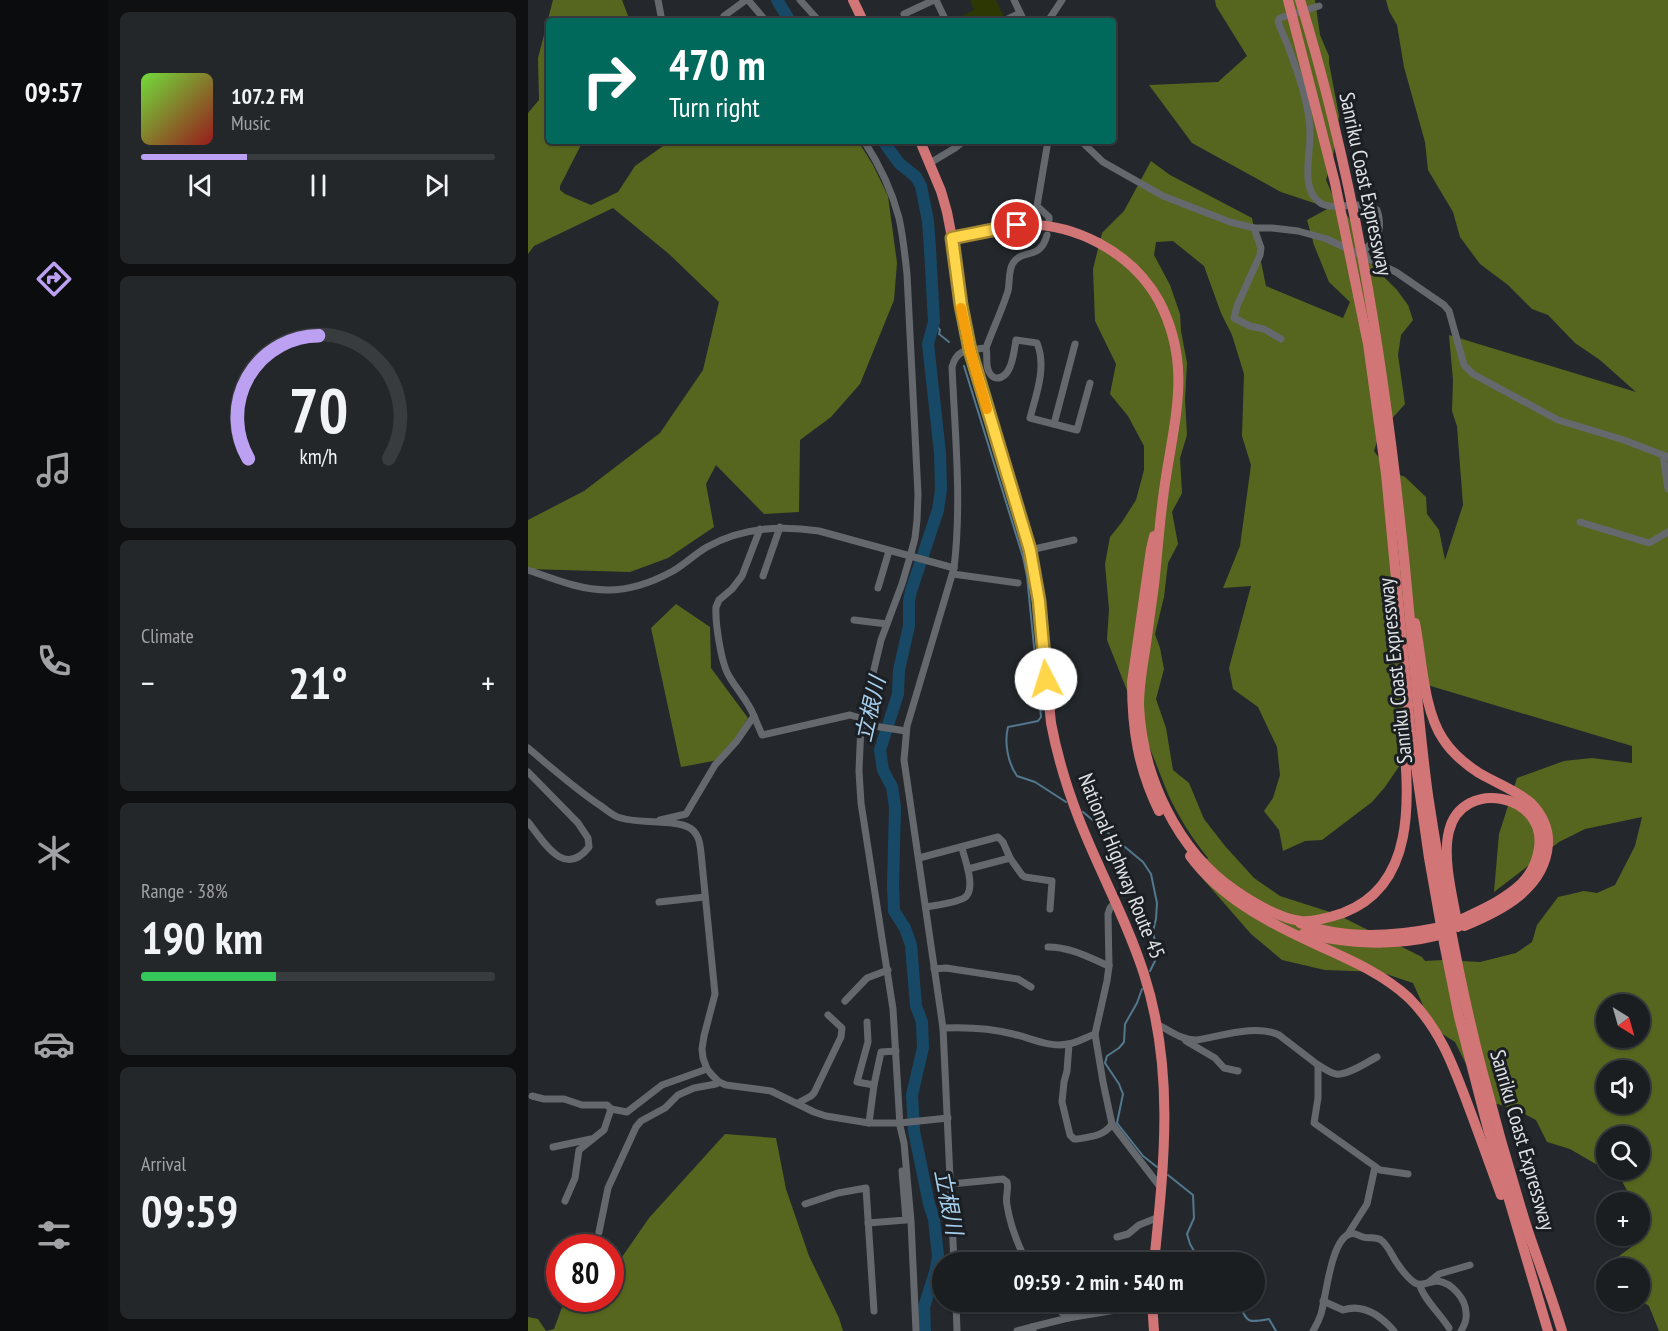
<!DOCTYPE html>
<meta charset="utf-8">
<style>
body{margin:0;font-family:"PT Sans Narrow","Noto Sans JP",sans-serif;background:#24272a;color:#f1f3f6;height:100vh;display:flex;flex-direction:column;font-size:22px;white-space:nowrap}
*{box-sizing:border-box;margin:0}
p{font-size:20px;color:#a0a2a5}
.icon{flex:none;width:33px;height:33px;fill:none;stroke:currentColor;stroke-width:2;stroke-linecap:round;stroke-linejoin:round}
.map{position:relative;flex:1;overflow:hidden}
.panel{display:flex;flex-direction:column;gap:12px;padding:12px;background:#0f1012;width:420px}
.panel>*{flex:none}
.banner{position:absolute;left:18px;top:18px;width:570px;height:126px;border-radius:6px;box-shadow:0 2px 4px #0004,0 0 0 2px #393c3f;background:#00695c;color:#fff;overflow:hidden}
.needle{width:39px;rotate:143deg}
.buttons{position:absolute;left:1068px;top:994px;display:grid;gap:12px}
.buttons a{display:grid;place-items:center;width:54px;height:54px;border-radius:50%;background:#1b1e21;box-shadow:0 2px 4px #0004,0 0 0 2px #393c3f;font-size:30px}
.speed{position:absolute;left:18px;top:1234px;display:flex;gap:12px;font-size:30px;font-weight:700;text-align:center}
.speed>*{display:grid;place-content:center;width:78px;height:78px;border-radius:50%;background:#1b1e21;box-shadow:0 2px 4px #0004,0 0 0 2px #393c3f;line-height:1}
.speed .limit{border:9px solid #d22;background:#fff;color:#111}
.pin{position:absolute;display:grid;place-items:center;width:51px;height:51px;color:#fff;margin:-26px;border:3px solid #fff;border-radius:50%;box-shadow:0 2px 6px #0007}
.me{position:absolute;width:66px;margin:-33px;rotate:355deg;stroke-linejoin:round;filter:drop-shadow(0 0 4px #0008)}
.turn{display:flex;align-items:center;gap:21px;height:126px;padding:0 24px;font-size:27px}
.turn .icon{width:78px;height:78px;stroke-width:2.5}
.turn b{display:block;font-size:42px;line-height:51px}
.big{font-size:45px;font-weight:800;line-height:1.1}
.panel .widget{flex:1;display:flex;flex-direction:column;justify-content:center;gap:9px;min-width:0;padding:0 21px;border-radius:9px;background:#24272a}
.panel .dial{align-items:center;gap:0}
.dial svg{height:156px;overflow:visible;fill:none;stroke:#393c3f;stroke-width:7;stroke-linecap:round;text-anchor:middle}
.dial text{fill:#f1f3f6;stroke:none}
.song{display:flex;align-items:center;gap:18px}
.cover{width:72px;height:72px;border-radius:9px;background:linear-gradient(135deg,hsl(100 70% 55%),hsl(0 70% 35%))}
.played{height:6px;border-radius:3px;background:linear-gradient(90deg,#bca0f2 30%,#393c3f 30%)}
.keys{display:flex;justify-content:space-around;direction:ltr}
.heat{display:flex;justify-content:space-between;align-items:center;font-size:33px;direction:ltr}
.charge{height:9px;border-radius:4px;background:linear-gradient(90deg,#34c759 38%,#393c3f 0)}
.trip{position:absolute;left:404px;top:1252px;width:333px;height:60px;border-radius:30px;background:#1b1e21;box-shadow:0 2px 4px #0004,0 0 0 2px #393c3f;font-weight:800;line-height:60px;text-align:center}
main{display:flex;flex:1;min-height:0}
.menu{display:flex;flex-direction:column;width:108px;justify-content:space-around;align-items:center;background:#0b0c0d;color:#a0a2a5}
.menu .icon{width:42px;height:42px}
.menu .current{color:#bca0f2}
.menu b{font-size:27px;color:#f1f3f6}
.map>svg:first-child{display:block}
</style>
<main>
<nav class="menu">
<b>09:57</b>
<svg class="icon current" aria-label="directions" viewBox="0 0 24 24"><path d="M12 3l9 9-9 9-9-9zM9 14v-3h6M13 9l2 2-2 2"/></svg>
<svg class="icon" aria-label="music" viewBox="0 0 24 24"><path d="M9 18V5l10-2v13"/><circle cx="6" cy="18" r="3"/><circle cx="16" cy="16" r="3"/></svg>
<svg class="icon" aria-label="phone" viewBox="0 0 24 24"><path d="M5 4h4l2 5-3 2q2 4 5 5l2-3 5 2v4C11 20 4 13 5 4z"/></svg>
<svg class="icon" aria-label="climate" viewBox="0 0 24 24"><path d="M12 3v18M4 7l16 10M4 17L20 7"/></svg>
<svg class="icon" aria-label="car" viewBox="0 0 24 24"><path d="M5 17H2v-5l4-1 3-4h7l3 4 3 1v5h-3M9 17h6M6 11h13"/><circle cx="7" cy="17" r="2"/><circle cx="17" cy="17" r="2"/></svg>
<svg class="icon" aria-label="filters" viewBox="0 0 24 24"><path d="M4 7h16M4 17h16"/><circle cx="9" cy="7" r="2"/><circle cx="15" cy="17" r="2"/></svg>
</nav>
<section class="panel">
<div class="widget">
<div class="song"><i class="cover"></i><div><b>107.2 FM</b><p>Music</p></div></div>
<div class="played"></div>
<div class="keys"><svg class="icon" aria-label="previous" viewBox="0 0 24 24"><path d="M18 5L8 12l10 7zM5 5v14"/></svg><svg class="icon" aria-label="pause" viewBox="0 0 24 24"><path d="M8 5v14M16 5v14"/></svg><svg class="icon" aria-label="next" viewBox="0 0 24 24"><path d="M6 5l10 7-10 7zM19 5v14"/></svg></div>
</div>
<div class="widget dial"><svg viewBox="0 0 100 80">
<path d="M14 69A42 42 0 1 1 86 69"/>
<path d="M14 69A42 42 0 0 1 50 6" stroke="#bca0f2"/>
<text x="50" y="56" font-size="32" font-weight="700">70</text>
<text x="50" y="72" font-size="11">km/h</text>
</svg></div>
<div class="widget"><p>Climate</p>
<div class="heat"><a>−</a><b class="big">21°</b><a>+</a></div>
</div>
<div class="widget"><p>Range · 38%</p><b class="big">190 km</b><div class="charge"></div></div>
<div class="widget"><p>Arrival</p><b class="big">09:59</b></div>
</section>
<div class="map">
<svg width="1140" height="1331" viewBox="0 0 1140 1331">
<rect width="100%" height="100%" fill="#24282c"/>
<polygon fill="#2c3703" points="442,0 468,0 477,19 472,21 423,21 446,10"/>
<g fill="#56661e" fill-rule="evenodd">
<polygon points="25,0 94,0 102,21 21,21 21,141 55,141 32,186 32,190 37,194 63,205 90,192 107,166 142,141 330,141 345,165 360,196 369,263 366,300 332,384 303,417 272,440 271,512 236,514 188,465 178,484 186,527 140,558 102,572 0,569 0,520 56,491 132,433 175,370 191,302 141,254 85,208 6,246 0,254 0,113 11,100 10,58"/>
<path d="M687,0H787L792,35L801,56V63L811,116L805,157L798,180L805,196L826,225L830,246L845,266L869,290L880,305L885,320L873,335L870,355L877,404L860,423L853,428L846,451L855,463L867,473L877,477L898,497L899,514L911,530L917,560L935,505L929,426L924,411L925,380L921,335L1108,392L1072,360L1047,343L1020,315L1004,309L980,285L952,264L932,237L925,212L900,170L897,142L876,67L869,25L861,11L858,0H1140V1331H1131L1121,1306L1112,1300V1269H1080L1079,1265L1114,1239L1112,1226V1203H1106L1090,1174L1079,1170H1112V1137H1078V1170L1042,1149L1019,1142L1008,1120L989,1110L966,1103L938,1064L927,1042L905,1028L885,983L852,972L797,970L754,960L723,934L668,871L680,858C664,838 651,818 640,794L579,640L581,609L577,564L582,537L594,522L608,500L616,470V446L600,416L582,394L588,364L567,321L565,269L574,233L596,211L623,161L642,175L724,218L738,286L815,318L822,302L801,282L786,245L779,220L801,208L753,192L664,143L621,85L690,82L719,56L688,6ZM645,241L676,266L693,313L704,335L716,374L714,436L723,465L712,546L695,588L723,586L701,668L705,689L730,707L749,747L752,775L745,798L736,811L751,830L755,851L777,841L794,840L844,802L857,787L874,762L886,681L1104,746V763L1064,758L1036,761L989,778L971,834L966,892L1031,842L1057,829L1114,817L1107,846L1087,885L1069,893L1056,891L1030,897L1009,925L1004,942L988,953L952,962L915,960L897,961L894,957L808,914L752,896L726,878L697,846L676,819L661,783L645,770L638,728L628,699L636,669L632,648L627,634L636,597L640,563L650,544L644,512L654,493L652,458L659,435L657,400L659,363L653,331L652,314L642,285L626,255L628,242ZM1078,1005H1112V1038H1078ZM1078,1071H1112V1104H1078Z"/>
<polygon points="148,604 182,627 183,668 220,718 196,759 153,767 123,628"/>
<polygon points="197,1134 248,1138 258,1189 281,1256 311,1318 315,1331 0,1331 0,1317 10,1319 18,1331 26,1329 37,1299 82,1299 83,1273 121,1218"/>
</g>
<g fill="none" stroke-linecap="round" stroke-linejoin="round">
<g stroke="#53778d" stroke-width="2">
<polyline points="406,322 412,330 411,334 421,342"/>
<path d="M436,366L495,557L499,576L513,717L510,721L480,727C476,743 480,763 489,776L507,782L538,802"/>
<polyline points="555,812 615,862 623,874 629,903 628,919 625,931 628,948 627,961 622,971"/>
<polyline points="614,989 609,1003 597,1024 596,1042 591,1048 579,1056 577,1063 591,1084 595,1094 589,1123 615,1156 629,1167"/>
<polyline points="640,1175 665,1195 666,1218 659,1234 662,1244 673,1263"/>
<path d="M710,1302C720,1323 718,1323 741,1319L748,1331"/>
</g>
<g stroke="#174967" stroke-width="12">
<polyline points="249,0 262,21"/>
<polyline points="355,141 371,163 388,177 393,186 400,221 402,249 406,322 400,344 412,453 413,490 410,510 383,591 381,601 381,626 371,670 370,694 352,750 355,770 364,787 367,807 365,885 366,911 377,928 383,945 388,1006 394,1022 395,1048 384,1095 386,1131 401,1204 406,1219 410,1256 408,1269 396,1307 397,1331"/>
</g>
<g stroke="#65696d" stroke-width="7">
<polyline points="130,0 134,21"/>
<polyline points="220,0 238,21"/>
<polyline points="272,0 291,21"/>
<polyline points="408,0 418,21"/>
<polyline points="486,0 496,21"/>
<path d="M791,6L752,18L750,21C752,29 757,38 760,46C770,73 781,103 782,131C783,153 772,188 791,202C805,213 829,198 849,210C853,221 853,234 844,243C842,245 837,248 837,250C836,252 837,254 838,255"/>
<polyline points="376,14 406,0"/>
<polyline points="196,16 218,0"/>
<polyline points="476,21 492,13"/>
<polyline points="520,21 534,0"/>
<path d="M336,141C351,164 364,191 371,218C375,236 377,255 379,274L390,494L389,520L387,538L382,557L374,584L353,640L333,724L331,771L333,803L365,1009L372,1126L376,1143L383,1221L388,1331"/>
<polyline points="520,141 509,206 521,217 521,220"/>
<polyline points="553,141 575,162 635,196 702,222 726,228 744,228 770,231 799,239 868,272 916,305 921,311 936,365 945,374 1030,420 1096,440 1140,457"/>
<polyline points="402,163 427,148 436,141"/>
<polyline points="726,228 733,248 732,255 709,306 706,318 722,326 736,329 753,339"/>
<path d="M458,348C460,356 457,365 461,372C463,376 465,378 469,378C484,378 486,351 488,340L509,343C519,367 508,395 502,418L549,430L562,383"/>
<polyline points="526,424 547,344"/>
<polyline points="1135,455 1140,489"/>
<polyline points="1052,522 1121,543 1140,532"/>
<polyline points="502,550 546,540"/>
<path d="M0,570C26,579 52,590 80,590C103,590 125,582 145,571C157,564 167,554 179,547C214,527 252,525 291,531L426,568"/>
<polyline points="425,574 490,583"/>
<polyline points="235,576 252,527"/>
<polyline points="350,588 361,551"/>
<polyline points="326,620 359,624"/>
<path d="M226,716C220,701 209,690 201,676C193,663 187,622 188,607L191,600L204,589L214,576L232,529"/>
<polyline points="333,724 378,731"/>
<path d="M0,748C24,768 47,789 73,806C79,810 86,817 93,818C112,824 147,819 162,828C171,834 172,844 173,853L187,994L176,1036L174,1049L175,1058L179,1069L184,1075L191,1082L198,1085L243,1091L286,1112L298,1116L341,1123H372L420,1118"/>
<path d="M0,772L50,823L60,838L61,847C36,879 16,842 0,822"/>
<polyline points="132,820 158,814 187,765 208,742 226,716 234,735 322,715 329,717 333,724"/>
<polyline points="391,858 470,837 475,842 482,858 494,875 497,877 524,881 522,909"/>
<polyline points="440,869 482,858"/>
<polyline points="588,901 582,908 580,914 581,966 579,981 567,1034 575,1082 584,1124 633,1188"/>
<polyline points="131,902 177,897"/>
<path d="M398,907C409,905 427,903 436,898C449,890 437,860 434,848"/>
<path d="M520,947C542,947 560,957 581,966"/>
<polyline points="406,969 418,968 490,979 503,987"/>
<polyline points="317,1001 339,978 360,970"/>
<polyline points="339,1022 340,1042 329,1082 346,1085 341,1123"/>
<path d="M629,1024C642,1031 653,1040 669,1040C694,1036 728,1024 751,1035L790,1065V1098L786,1123L852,1170L880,1174"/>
<path d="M415,1028C438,1027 462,1028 485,1034C503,1038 522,1048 540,1044C549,1043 558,1037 567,1034"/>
<polyline points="658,1041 687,1058 696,1068 710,1071"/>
<path d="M541,1044L539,1071L536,1082L534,1102L542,1135L546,1139H549C563,1137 576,1136 584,1124"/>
<path d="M790,1065C796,1068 802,1073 808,1074C819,1076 839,1062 849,1057"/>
<polyline points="346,1085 353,1052 368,1051"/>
<polyline points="4,1096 16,1099 36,1099 54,1105 79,1105 83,1109"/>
<polyline points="270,1103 283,1096 286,1093 313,1037 314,1028 300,1015"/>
<polyline points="25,1147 63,1139"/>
<path d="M423,1184L475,1179L479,1182C481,1190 477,1197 479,1205C482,1225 490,1245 499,1263"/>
<polyline points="37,1201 47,1178 51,1150 76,1130 83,1109 99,1112 134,1085 179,1069"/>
<polyline points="277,1204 310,1193 338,1188 346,1311"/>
<polyline points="340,1223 378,1220 374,1171"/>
<polyline points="71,1232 80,1188 108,1127 113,1121 137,1108 150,1095 166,1088 188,1084 191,1082"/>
<polyline points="820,1234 839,1204 847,1167"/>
<polyline points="589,1237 600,1234 611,1225 631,1217"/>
<path d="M426,1263L415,1028L376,760L379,726L426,568C434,502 427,434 424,367C429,348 441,350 458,348C465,329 474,310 480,291C482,282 480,271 485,263C495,248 512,261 519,235"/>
<polyline points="901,1282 911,1274 942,1265"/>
<path d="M892,1285C894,1297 914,1316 921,1328"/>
<path d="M795,1301L815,1310C836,1303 853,1316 866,1331"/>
<polyline points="428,1302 429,1331"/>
<polyline points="525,1302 531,1310 540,1318 624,1304"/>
<polyline points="489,1331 504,1327"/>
<polyline points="505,1331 504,1327 540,1318"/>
<path d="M785,1331C788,1326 791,1320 793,1314C798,1297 803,1239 822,1234C827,1232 830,1236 835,1237C841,1239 847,1236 853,1240C860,1245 864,1256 869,1263C873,1269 881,1279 887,1283C894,1287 902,1281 910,1281C924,1283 938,1299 938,1313C939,1319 936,1326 933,1331"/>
</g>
<g stroke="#d17576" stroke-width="10">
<polyline points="325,0 335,21"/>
<polyline points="760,0 807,183 840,344 858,474 882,725 901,858 916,943 931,1017 960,1129 1020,1331"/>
<path d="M772,0C825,172 854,351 873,529C883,618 888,706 900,795C914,887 930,979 954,1070C968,1124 984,1180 1001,1234C1012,1266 1024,1298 1034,1331"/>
<path d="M392,141L413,191L419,212L424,238L436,323L442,350L502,550L511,601L523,723C529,755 539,788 551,819C571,871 599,920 616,974C647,1070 636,1165 626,1263"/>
<path d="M424,238C446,235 467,227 489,225C545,221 604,252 631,301C663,362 648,413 638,477C632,513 630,549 626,585C623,607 620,629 617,651C614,669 611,687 611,705C614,775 649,851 708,891C727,904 750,918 773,921C785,922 803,917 815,913C895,883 879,783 874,716"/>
<path d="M626,536L623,549L604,682C604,729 610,768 631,811"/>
<path d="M887,623C894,657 895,709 915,739C924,753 937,764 951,773C968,783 988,790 1003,803C1014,814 1021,829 1020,844C1017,889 973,911 936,926"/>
<path d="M662,856C693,898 741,923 787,944C820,959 854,973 881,998C912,1029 925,1065 940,1105C951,1134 962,1165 973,1195"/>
<path d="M772,923C815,940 863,937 908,928"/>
<path d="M930,927C925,899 914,858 921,831C934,777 1019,794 1011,848C1009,862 1003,874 993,884C976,900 955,909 934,919"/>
<path d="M775,934C822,943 862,947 908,936"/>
<polyline points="624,1302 626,1331"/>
</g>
</g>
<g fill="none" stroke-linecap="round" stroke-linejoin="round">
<defs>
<polyline id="route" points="489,225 424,238 433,305 442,350 502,550 511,601 518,679"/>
</defs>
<use href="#route" stroke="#a68a30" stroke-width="15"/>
<use href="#route" stroke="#ffd54a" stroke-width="10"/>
<polyline stroke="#f59e0b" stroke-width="10" points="433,308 442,350 459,409"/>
</g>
<g text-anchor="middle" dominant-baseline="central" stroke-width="6" stroke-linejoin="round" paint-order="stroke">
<g font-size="21" fill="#e0e3e5" stroke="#1b1e22">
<text transform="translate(838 184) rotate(78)">Sanriku Coast Expressway</text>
<text transform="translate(867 671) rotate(-96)">Sanriku Coast Expressway</text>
<text transform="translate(594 866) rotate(68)">National Highway Route 45</text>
<text transform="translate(995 1140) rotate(74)">Sanriku Coast Expressway</text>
</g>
<g font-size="22" font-style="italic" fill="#a6d0ee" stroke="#1b1e22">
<text transform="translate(342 709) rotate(-77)">立根川</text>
<text transform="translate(421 1202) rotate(79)">立根川</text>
</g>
</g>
</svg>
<div class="buttons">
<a><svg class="needle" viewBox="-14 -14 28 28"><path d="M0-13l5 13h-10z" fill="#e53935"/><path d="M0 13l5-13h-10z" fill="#a0a2a5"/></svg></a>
<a><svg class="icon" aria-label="sound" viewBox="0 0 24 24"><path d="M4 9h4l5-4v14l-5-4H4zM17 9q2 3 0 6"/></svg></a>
<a><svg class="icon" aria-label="search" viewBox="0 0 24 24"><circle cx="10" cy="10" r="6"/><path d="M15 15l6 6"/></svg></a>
<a>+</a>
<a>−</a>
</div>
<div class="speed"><div class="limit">80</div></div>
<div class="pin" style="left:489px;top:225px;background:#d93025"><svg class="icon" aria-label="arrive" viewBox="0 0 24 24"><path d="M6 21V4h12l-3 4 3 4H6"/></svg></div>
<svg class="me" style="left:518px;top:679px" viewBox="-20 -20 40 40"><circle r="19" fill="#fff"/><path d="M0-13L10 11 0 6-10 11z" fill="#ffd54a"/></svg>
<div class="trip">09:59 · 2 min · 540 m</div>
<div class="banner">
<div class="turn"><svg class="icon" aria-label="right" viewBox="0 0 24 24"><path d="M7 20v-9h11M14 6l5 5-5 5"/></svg><div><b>470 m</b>Turn right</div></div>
</div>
</div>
</main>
